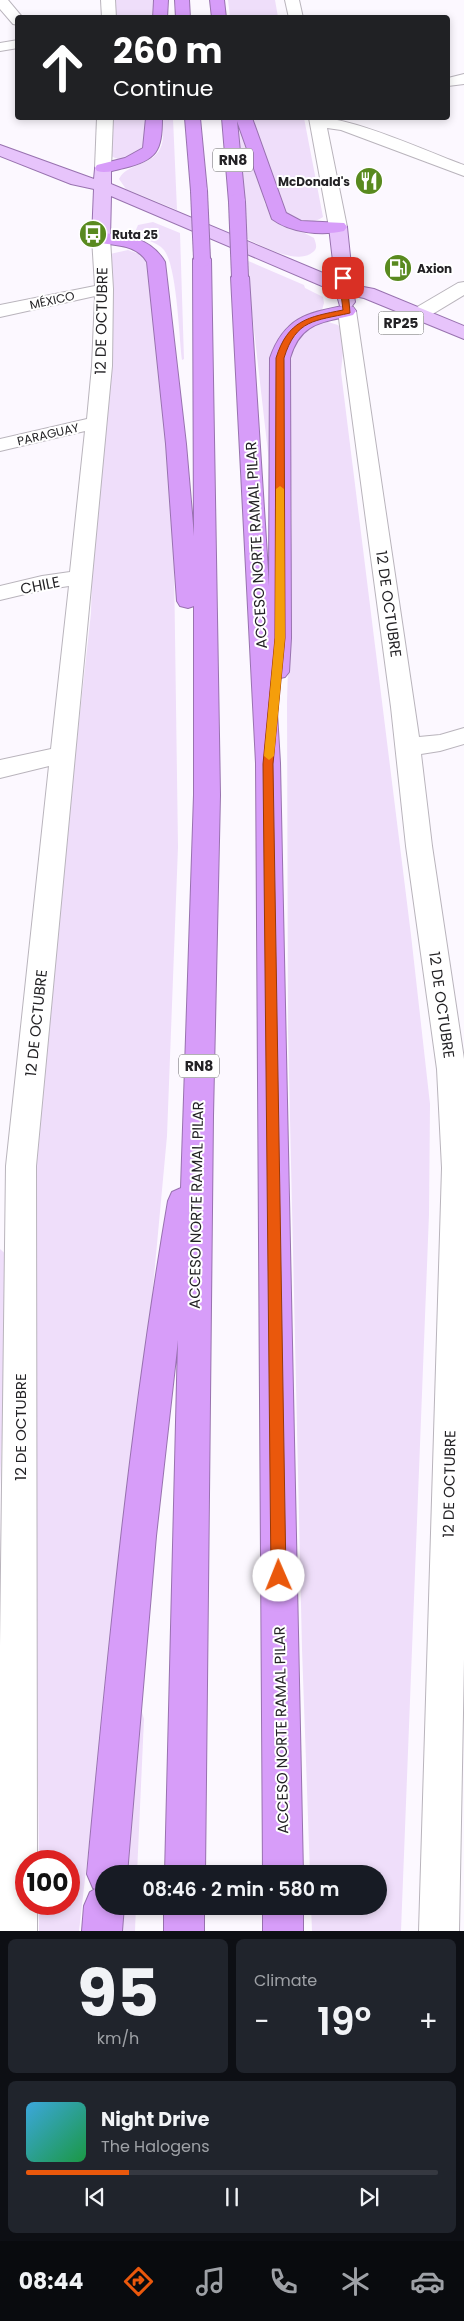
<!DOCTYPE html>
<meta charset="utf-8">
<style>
body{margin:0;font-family:Poppins,sans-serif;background:#20242c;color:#f1f3f6;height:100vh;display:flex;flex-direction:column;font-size:19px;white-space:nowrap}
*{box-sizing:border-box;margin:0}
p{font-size:16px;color:#9ea1a6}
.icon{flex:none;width:28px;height:28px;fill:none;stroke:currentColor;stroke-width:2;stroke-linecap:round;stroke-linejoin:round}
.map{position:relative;height:1931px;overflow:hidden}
.details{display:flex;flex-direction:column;gap:8px;padding:8px;background:#0d0f14;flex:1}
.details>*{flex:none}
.guide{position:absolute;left:15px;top:15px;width:435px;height:105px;border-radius:5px;box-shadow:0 2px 8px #0003;background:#202124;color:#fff;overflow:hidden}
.speed{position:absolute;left:15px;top:1850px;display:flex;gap:10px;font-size:25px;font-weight:700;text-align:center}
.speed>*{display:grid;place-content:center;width:65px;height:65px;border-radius:50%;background:#171b24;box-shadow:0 2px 8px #0003;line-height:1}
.speed .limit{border:8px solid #d22;background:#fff;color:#111}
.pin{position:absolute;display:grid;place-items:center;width:42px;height:42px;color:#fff;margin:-21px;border-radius:10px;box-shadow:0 2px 8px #0006}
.me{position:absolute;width:55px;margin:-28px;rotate:359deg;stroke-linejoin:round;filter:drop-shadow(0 0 4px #0008)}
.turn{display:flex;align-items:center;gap:18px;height:105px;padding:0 15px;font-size:22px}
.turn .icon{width:65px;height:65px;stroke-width:2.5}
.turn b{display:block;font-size:35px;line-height:42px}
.big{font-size:38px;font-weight:600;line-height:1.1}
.details .tile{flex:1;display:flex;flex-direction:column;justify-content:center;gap:8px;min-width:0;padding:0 18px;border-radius:8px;background:#20242c}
.details .dial{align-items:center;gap:0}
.dial b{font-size:65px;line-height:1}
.song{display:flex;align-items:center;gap:15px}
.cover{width:60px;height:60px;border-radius:8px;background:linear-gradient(135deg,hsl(200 70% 55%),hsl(140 70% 35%))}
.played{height:5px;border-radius:2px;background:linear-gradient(90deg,#ea580c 25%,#363941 25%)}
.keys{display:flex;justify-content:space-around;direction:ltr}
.heat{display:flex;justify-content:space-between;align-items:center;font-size:28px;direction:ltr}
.details .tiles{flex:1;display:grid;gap:8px;grid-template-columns:1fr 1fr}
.tile:last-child{grid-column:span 2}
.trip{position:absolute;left:95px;top:1865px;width:292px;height:50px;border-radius:25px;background:#171b24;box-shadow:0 2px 8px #0003;font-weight:600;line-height:50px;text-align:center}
.menu{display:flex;height:80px;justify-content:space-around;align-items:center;background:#090b0e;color:#9ea1a6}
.menu .icon{width:35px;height:35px}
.menu .on{color:#ea580c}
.menu b{font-size:22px;color:#f1f3f6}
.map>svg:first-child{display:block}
</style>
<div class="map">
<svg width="464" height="1931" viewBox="0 0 464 1931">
<rect width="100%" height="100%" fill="#fcf8ff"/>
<g fill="#efdefa">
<polygon points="111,0 153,0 152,17 112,17"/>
<polygon points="228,0 275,0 278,17 230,17"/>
<path d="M110,118H148L147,139L144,150C133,155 120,165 109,154Z"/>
<path d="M162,118H173L177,210L126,189L119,179C127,163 151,166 160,149C165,140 162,127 162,118Z"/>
<path d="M235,118H238L256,168L265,204L274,217L314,238C316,244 318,248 313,252C297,266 261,245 245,238Z"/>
<path d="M251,118H304L323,217C311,225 294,223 284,212C274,201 257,136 251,118Z"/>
<path d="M153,222L180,233L184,359L182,360C179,337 177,266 164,250C157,241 143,241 135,232L138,225Z"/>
<polygon points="128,250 142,255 147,262 173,493 178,847 167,1136 152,1298 79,1931 39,1931 39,1904 69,1904 69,1861 39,1861 31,1223 60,893 91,613 94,499 110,254"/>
<path d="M246,260L304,285L305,288L323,297L324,303L322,310C311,316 292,319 285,329C260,363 272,430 274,470H270Z"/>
<path d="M328,322L338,325C347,338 342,356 341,372L411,935L430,1104L429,1214L401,1931H312L311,1906H379V1874H310L302,1649L288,1031L287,702L292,523L290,405L286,369L296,335L317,323Z"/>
<polygon points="0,1249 9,1257 0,1488"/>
<polygon points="139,1702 144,1719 137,1874 116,1874"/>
<polygon points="113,1906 136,1906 135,1931 110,1931"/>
</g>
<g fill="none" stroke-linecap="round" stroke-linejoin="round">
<defs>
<g id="minor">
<polygon points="0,0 8,0 23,18 18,18 18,25 13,24 0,9"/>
<polygon points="101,0 115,0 116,18 102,18"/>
<polygon points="285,0 299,0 303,18 289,18"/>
<polygon points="18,40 18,48 0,51 0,43"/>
<polygon points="464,74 464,84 448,86 448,78"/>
<polygon points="97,118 113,118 111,168 109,171 97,171 95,168"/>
<path d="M309,118C345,113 427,152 464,165V176L341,130L327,128L347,227L344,231H332L329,227Z"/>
<polygon points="101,233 107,234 110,238 113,289 112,366 36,1166 37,1861 26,1861 26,1904 37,1904 37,1931 0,1931 0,1646 6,1166 49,766 0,778 0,760 51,749 69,586 42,590 0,600 0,586 42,576 70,572 85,431 0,451 0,439 87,419 92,366 95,296 0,317 0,305 95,286 92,238 95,234"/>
<polygon points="464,282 464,295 426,318 412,318 410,314 412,310 458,283"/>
<polygon points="347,305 353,307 356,311 419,737 440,735 464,728 464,744 440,751 421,754 432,846 464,1059 464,1659 459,1931 419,1931 442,1168 437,1069 406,846 391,707 338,311 341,307"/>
</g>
<polygon id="major" points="0,145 94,179 95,169 97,166 109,166 111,169 111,184 335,278 329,227 332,223 344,223 347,227 353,285 374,289 464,326 464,339 364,298 354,296 355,302 352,306 340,306 336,292 111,196 110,238 107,242 95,242 92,238 94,189 71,184 0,156"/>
<g id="highway">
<polygon points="154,0 168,0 167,18 153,18"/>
<polygon points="175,0 189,0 190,18 176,18"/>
<polygon points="210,0 224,0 226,18 212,18"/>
<path d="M146,118H162C162,151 157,160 124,168C115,170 106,174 97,171L95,168L97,165L125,158L143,148Z"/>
<polygon points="185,118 200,118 207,191 205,195 193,195 191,191"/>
<path d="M222,118H252L286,213L301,221L344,223L347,227L344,231C321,236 291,233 272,219L237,121L245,202L243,206H231L229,202Z"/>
<path d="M101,233C127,235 151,238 165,262L186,444L194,536L193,259L196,255H208L211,259L220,795L213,1116L205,1874H165L178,1340L156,1536L127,1874H104V1906H124L122,1931H82L84,1906L90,1892L95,1889L93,1888L87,1874C108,1649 130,1424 168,1201L172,1192L181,1188L194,795V606L188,608L180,606L177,601L166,444L147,262C136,243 113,246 95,242L92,238L95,234Z"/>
<path d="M240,272L246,273L249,277L269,586L270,358C285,316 308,313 347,305L353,307L356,311L353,315C321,323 301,322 290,358L291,638L289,672L285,677L275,679L280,763L303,1874H263L256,763L231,277L234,273Z"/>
<rect x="164" y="1906" width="40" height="25"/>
<rect x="263" y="1906" width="40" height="25"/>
</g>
</defs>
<use href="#minor" stroke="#b9b4bc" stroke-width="2"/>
<use href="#major" stroke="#9872af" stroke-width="2"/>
<use href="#highway" stroke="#9872af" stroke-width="2"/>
<use href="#minor" fill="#fff" fill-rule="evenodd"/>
<use href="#major" fill="#e7c4fb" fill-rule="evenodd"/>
<use href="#highway" fill="#d79df9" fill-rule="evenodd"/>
<defs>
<g id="highway-bridge">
<polyline points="199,191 202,259"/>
<polyline points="237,202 240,277"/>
</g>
</defs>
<use href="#highway-bridge" stroke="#9872af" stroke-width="18" stroke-linecap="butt"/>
<use href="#highway-bridge" stroke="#d79df9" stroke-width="16"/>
</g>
<path fill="#ea580c" stroke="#983908" d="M343,276L347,278L350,313C315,321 296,319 284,358L285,638L273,764L286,1576L284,1582L279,1584L274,1582L271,1576L263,764L275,638L276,358C288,320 308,317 343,310L339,278Z"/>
<polygon fill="#f59e0b" points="280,486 284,489 285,638 274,756 269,760 264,756 275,638 276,489"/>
<defs>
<symbol id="restaurant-disc" viewBox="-11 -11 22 22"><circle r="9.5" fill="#598a1f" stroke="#fff"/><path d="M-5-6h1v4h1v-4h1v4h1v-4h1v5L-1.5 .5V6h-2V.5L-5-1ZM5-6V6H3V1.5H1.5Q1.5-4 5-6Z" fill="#fff"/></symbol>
<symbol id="bus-disc" viewBox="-11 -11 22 22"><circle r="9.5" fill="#598a1f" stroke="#fff"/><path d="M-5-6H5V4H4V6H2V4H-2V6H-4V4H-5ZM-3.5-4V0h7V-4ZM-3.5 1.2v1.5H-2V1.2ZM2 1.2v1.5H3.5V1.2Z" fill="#fff"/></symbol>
<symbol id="fuel-disc" viewBox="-11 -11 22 22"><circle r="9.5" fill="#598a1f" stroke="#fff"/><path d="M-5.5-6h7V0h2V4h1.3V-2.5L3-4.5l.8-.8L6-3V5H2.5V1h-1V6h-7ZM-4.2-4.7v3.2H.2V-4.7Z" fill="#fff"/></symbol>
</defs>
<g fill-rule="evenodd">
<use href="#restaurant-disc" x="353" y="165" width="32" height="32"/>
<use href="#bus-disc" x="77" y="218" width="32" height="32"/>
<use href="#fuel-disc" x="382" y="252" width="32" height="32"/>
</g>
<g text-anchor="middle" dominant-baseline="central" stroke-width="4" stroke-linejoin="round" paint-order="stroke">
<g font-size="12" font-weight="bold" fill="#232225" stroke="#fff" text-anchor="start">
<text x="350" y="181" text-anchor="end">McDonald's</text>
<text x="112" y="234">Ruta 25</text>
<text x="417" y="268">Axion</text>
</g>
<g font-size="12" fill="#232225" stroke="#fff">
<text transform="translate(52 300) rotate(-12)">MÉXICO</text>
<text transform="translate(48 434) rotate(-13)">PARAGUAY</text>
</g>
<g fill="#fff" stroke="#656466" stroke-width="1">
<rect x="213" y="148.5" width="40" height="23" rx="4"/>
<rect x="378.5" y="311.5" width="45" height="23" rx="4"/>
<rect x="179" y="1054.5" width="40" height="23" rx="4"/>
</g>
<g font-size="14" font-weight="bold" fill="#232225">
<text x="233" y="160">RN8</text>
<text x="401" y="323">RP25</text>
<text x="199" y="1066">RN8</text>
</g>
<g font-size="15" fill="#232225" stroke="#fff">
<text transform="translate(101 321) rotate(-89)">12 DE OCTUBRE</text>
<text transform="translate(256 545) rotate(-93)">ACCESO NORTE RAMAL PILAR</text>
<text transform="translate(40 585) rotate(-11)">CHILE</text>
<text transform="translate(389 604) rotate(82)">12 DE OCTUBRE</text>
<text transform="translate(442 1005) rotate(82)">12 DE OCTUBRE</text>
<text transform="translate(36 1023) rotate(-84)">12 DE OCTUBRE</text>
<text transform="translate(196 1205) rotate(-89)">ACCESO NORTE RAMAL PILAR</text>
<text transform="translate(20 1427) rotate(-90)">12 DE OCTUBRE</text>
<text transform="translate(449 1484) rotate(-89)">12 DE OCTUBRE</text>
<text transform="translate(281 1730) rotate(-91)">ACCESO NORTE RAMAL PILAR</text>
</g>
</g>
</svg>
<div class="speed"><div class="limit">100</div></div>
<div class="pin" style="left:343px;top:278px;background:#d93025"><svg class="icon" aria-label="arrive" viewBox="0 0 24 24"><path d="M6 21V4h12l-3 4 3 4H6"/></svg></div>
<svg class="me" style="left:279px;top:1576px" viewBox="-20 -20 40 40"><circle r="19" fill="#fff"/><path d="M0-13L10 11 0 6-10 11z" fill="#ea580c"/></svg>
<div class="trip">08:46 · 2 min · 580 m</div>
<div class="guide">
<div class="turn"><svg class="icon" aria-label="ahead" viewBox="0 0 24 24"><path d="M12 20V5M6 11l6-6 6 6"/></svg><div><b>260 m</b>Continue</div></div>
</div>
</div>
<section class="details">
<div class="tiles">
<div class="tile dial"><b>95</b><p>km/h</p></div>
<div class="tile"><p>Climate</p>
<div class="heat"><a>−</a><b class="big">19°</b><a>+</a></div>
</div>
<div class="tile">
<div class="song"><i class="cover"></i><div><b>Night Drive</b><p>The Halogens</p></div></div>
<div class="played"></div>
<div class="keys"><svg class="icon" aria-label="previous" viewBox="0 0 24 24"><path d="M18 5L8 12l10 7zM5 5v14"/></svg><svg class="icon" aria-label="pause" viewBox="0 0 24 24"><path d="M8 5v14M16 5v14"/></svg><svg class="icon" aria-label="next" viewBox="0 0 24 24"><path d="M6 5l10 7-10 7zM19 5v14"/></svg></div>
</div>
</div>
</section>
<nav class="menu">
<b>08:44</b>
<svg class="icon on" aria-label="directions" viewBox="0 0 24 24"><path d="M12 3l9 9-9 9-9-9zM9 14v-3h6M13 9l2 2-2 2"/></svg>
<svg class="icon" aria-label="music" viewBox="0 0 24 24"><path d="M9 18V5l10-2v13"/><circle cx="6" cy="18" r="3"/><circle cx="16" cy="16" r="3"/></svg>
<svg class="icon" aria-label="phone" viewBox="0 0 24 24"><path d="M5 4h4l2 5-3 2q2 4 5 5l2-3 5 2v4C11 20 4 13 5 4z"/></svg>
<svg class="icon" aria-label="climate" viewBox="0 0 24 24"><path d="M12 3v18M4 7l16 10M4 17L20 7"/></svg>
<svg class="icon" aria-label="car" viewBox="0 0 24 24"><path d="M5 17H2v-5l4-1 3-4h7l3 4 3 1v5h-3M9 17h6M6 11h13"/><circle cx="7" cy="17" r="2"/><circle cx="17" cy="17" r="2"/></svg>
</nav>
